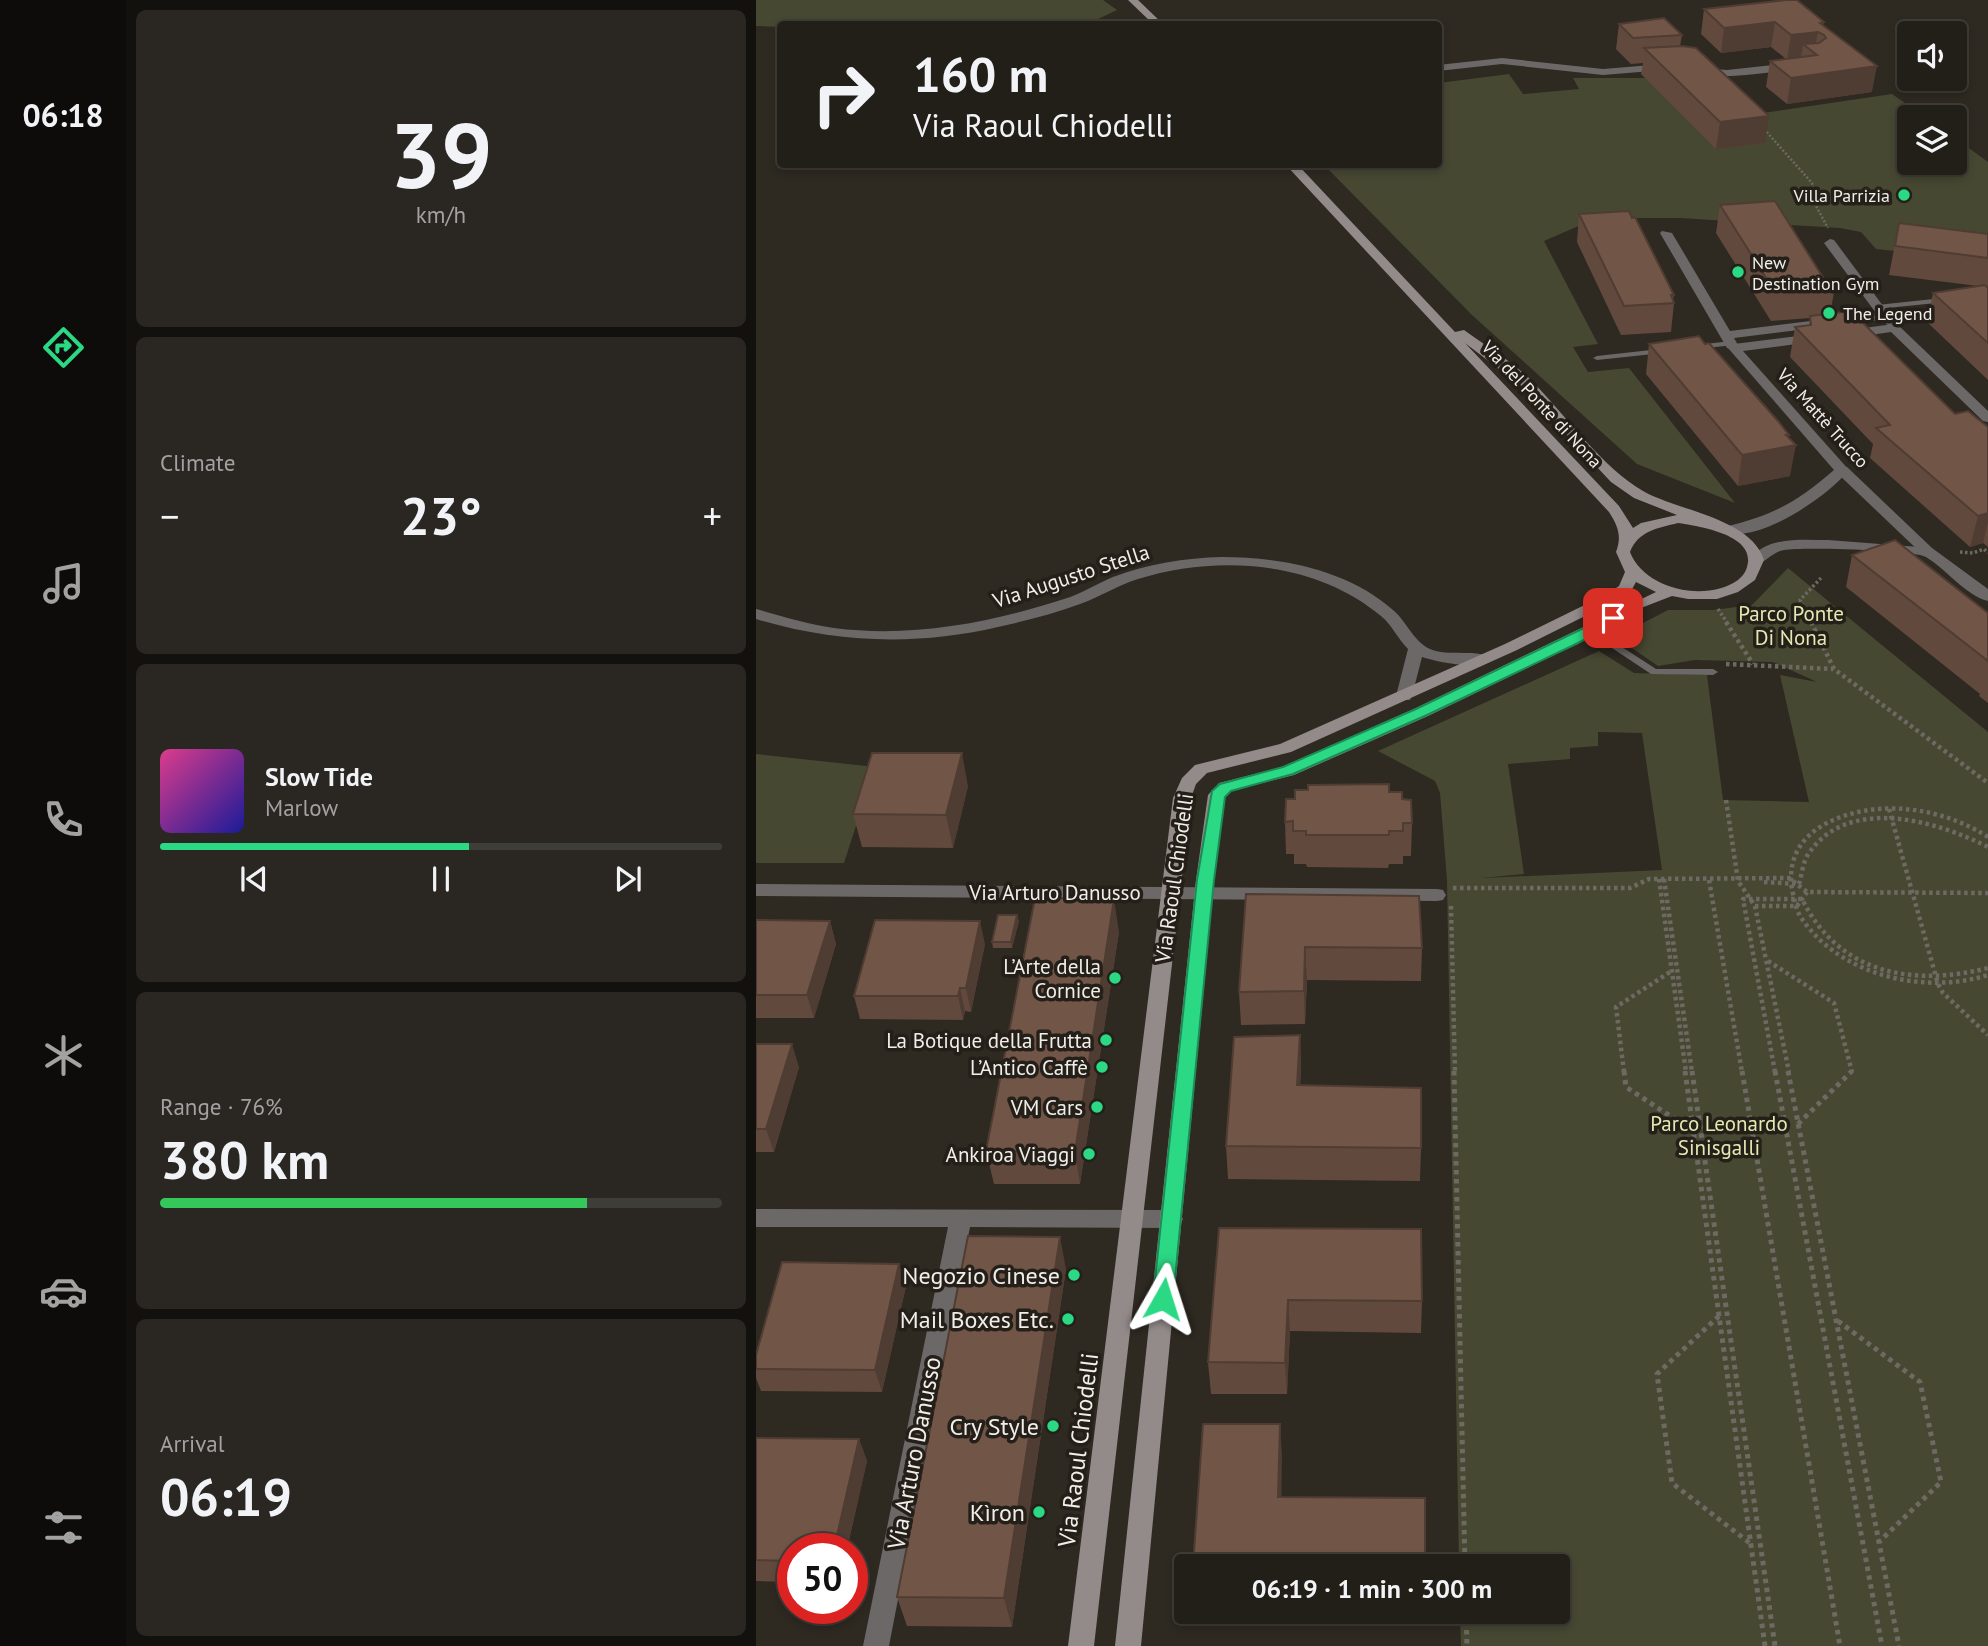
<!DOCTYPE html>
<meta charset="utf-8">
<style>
body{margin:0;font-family:"PT Sans",sans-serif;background:#2a2722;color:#f1f3f6;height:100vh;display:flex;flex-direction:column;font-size:26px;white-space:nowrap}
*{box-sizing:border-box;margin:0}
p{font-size:23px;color:#a2a2a2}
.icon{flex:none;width:38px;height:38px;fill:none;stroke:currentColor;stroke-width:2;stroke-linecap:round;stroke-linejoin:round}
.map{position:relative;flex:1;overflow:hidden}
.panel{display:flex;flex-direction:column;gap:10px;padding:10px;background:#13110e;width:630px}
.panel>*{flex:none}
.hud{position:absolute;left:21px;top:21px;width:665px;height:147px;border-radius:7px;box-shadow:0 4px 10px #0003,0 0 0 2px #3f3d38;background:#221f19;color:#f1f3f6;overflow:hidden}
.tools{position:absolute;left:1141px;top:21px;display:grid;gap:14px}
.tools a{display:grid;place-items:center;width:70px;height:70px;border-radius:7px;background:#221f19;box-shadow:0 4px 10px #0003,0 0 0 2px #3f3d38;font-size:35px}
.speed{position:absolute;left:21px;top:1533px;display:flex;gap:14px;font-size:35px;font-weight:700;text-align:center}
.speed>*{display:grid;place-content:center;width:91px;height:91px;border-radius:50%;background:#221f19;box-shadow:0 4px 10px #0003,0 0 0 2px #3f3d38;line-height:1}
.speed .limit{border:10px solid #d22;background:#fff;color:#111}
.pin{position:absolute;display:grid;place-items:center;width:60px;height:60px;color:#fff;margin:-30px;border-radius:14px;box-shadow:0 4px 10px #0006}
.me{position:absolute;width:77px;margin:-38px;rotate:6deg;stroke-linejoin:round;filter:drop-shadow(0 0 5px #0008)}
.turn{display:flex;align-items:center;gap:24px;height:147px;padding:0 21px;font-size:32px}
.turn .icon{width:91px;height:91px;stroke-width:2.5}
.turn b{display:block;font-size:49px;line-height:60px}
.big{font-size:52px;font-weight:700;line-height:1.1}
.panel .tile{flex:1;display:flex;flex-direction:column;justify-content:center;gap:10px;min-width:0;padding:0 24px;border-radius:10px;background:#2a2722}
.panel .dial{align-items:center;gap:0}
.dial b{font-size:91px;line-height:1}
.song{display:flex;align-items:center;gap:21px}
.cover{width:84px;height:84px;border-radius:10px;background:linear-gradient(135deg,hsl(330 70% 55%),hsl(240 70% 35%))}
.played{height:7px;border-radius:4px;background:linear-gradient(90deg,#2bd884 55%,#3f3d38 55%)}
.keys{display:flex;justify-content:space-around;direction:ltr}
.heat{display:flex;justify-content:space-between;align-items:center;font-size:38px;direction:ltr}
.charge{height:10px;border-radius:5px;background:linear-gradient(90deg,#34c759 76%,#3f3d38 0)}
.trip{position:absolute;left:418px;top:1554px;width:396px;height:70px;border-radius:7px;background:#221f19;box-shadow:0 4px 10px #0003,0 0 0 2px #3f3d38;font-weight:700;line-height:70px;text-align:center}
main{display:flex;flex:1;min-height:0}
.tab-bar{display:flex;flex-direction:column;width:126px;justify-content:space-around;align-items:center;background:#0e0c0a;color:#a2a2a2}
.tab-bar .icon{width:49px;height:49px}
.tab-bar .on{color:#2bd884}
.tab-bar b{font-size:32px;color:#f1f3f6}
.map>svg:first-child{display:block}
</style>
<main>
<nav class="tab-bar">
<b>06:18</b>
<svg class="icon on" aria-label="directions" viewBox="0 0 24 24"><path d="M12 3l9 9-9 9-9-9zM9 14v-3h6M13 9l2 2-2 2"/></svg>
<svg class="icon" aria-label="music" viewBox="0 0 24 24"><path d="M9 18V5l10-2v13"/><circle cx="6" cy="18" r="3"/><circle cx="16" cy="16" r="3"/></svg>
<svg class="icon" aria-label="phone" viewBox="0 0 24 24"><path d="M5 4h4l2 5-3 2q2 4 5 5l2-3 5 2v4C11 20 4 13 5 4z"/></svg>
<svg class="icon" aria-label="climate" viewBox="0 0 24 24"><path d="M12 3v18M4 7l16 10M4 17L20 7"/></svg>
<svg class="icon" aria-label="car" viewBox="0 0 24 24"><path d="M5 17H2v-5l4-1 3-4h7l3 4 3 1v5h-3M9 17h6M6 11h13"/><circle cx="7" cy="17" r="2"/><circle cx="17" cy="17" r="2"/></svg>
<svg class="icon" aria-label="filters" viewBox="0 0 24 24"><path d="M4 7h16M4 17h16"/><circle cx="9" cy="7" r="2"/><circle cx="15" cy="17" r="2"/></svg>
</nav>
<section class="panel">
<div class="tile dial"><b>39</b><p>km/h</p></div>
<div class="tile"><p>Climate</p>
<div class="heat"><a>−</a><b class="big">23°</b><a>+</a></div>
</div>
<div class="tile">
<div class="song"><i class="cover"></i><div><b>Slow Tide</b><p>Marlow</p></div></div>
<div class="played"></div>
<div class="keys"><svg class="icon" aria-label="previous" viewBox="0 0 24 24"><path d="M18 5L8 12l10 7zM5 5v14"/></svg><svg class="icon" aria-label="pause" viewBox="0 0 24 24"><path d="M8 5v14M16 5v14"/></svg><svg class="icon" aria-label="next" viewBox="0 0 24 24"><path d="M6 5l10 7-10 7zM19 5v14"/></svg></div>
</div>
<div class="tile"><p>Range · 76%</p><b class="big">380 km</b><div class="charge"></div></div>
<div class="tile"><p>Arrival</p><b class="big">06:19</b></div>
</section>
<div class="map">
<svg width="1232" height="1646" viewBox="0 0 1232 1646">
<rect width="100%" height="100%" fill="#2e2921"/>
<g fill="#464832" fill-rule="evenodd">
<polygon points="0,0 347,0 361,10 332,24 24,24 24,27 0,26"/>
<polygon points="753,74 767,94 823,89 817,78 889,78 994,115 1136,94 1169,117 1153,117 1153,163 1199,163 1199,138 1232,162 1232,261 1120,249 1105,232 1084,228 924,218 841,218 788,241 842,344 817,347 832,372 873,368 979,503 881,464 716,315 568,165 682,164 683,83"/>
<path d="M1032,568L1232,732V1646H705L704,1612H802V1566H703L691,880L684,793L679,781L622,751L843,651L878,673L951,675L967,800L1053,802L1024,675L1061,682L1017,662L939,660L902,666L860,637L912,610H957L996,605ZM842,732L886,733L906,870L726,878L768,874L752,764L814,759V748L842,746Z"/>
<polygon points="0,754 119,767 88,863 0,863"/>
</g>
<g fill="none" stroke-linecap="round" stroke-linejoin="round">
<polyline stroke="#6e6962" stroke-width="2.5" stroke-dasharray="2 2" stroke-linecap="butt" points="1008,129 1056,183 1059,204 1072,228"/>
<g stroke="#6e6962" stroke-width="3.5" stroke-dasharray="2.5 2.5" stroke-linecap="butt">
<polyline points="1204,552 1217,553 1228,549 1232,553"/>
<polyline points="962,609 972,624"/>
<polyline points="1056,624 1044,600 1065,578"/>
</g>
<g stroke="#6e6962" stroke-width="4.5" stroke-dasharray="3.5 3.5" stroke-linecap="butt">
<polyline points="970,622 997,664"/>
<polyline points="1055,622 1078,669 1232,783"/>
<polyline points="970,664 1077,669"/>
<polyline points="970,800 982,881 999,906 1033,1072"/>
<polyline points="1133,809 1182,984 1187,993 1232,1035"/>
<path d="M1232,837C1199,816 1160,806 1121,809C1075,814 1028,836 1036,889C1038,898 1040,911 1046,919C1085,976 1169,995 1232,975"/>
<polyline points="903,879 930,1072"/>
<polyline points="908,879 936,1072"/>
<polyline points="953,880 986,1072"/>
<path d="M1008,882L1043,884C1046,874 1047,861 1053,853C1093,795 1181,821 1232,847"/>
<polyline points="697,888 874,888 893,879 1033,878 1051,892 1232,893"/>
<polyline points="695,906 699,1072"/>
<polyline points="999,906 1041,906 1051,892"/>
<polyline points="1012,961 1078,1003 1096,1072"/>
<polyline points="868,1072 860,1007 914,972"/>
<path d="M1019,1072L987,899H1046C1083,974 1156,987 1232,968"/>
</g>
<g stroke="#6e6962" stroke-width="5" stroke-dasharray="4.5 4.5" stroke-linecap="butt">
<polyline points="698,1071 709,1566"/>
<polyline points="868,1071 870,1087 937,1131"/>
<polyline points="929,1071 1009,1646"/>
<polyline points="936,1071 1019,1646"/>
<polyline points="986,1071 1084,1646"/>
<polyline points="1019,1071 1126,1646"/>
<polyline points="1032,1071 1143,1646"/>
<polyline points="1042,1124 1096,1071"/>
<polyline points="963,1316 901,1374 916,1483 995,1544"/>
<polyline points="1082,1321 1164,1382 1185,1482 1123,1542"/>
<polyline points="710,1612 711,1646"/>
</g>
<g fill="#6d6868" fill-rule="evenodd">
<polygon points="1187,298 1191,300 1190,302 1121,309 1117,307 1121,305"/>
<polygon points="975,341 978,341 978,345 941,349 937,347 941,345"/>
<polygon points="904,349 908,351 907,353 841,360 837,358 841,356"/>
<polygon points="835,627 900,669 957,669 962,672 957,675 895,674 832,632 830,630"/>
</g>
<g fill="#6d6868" fill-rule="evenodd">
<polygon points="746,58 847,69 908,64 913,67 908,70 847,75 746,64 682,71 682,65"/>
<path d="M1036,63L1040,64V68C1018,72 958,82 941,71L946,68L971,70Z"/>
<polygon points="906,231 916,233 974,331 1120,313 1068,243 1074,239 1078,240 1139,322 1133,326 1125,320 978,338 982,345 976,349 971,348 904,233"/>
<polygon points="1086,466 1091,467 1176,548 1178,551 1176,554 1166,554 1081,473 1081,467"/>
<path d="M466,557C525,557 592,570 637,610C651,622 657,641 674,649C690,657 726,648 736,659C724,671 681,662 666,657L656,696L654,700H642L640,696L652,649C642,639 636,625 625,616C559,561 462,554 382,579C362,585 344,597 324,604C297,614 269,621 242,627C160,646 80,643 0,619V609C26,616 51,624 78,628C155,638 234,623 308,599C325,594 340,584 357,577C391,564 429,558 466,557Z"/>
<polygon points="0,884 681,889 687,890 690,895 687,900 681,901 0,896"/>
<polygon points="0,1209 416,1210 424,1213 427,1219 424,1225 416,1228 214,1227 133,1646 107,1646 192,1227 0,1227"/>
</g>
<g fill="#6d6868" fill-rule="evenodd">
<polygon points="1138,324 1142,325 1232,411 1232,422 1227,421 1135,332 1093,338 1087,334 1093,330"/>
<path d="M1058,334L1064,338L1063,341L987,351L1093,470C1071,497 1005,542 969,533L967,530L969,527C1017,515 1040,503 1078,470L972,348L978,344Z"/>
<path d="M1072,540L1176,548L1232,589V601C1209,595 1190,569 1170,557C1157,550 1046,547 1028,550C1016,552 1011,562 1000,564L993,560C1011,536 1044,540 1072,540Z"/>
</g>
<g fill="#938a8a" fill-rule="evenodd">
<polygon points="372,0 382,0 407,24 397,24"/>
<path d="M529,164H541L699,332L708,330C731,347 757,362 777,382C809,415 847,468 887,491C922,511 995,518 1008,560L999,580L982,592L961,599H932L916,596L885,608L823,643L672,716L538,775L475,791L469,797L458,880L385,1646H359L440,880L452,795L463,783L527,767L660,708L900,592L880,582L875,591L861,600L761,650L535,752L451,773L440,784L435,798L338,1646H312L417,798L426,778L439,765L524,744L749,644L851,594L863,586L869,572L860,552C866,536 862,526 853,512ZM709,343L764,385L855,482L878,498L921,515L885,523L877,528L863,506ZM922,523C942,526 995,534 992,562C991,570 988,575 982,580C949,603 888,589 874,552C882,531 902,528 922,523Z"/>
</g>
</g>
<g fill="#61493d">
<polygon points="948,9 1068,22 1067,25 1116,92 1031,104 1010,87 1014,61 1030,59 1015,47 965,53 945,34"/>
<polygon points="863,24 926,35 924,46 1009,143 960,149 885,74 887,63 875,64 860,49"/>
<polygon points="964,205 1079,287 1074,314 1199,414 1232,427 1232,547 1227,543 1214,547 1114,458 1117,444 1034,357 1039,327 1053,325 1054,318 1015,321 960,233"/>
<polygon points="823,214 918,295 917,300 918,303 915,332 865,335 821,242"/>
<polygon points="1143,223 1232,234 1232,380 1171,322 1177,293 1222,286 1133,275"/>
<polygon points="893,344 1033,438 1034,476 982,486 890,374"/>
<polygon points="1096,555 1232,613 1232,703 1223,696 1224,694 1090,587"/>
<polygon points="212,786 197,848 106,847 97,814"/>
<polygon points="633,792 646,799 656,823 655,856 647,856 647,864 633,864 632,868 551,867 550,864 538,864 538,854 530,854 529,822 539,799"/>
<polygon points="490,894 666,948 665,981 551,980 549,1024 485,1025 483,992"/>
<polygon points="0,920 74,921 80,944 58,1018 0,1018"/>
<polygon points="263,921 256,948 237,948 236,942"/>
<polygon points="363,932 324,1184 238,1184 230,1151"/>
<polygon points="229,944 215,1012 209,1011 207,1020 104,1019 98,996"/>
<polygon points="544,1035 545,1068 544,1085 665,1148 664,1181 472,1179 470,1146"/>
<polygon points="0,1044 43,1067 18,1152 0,1152"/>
<polygon points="463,1228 666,1301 665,1333 534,1331 531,1394 455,1394 452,1362"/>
<polygon points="310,1269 256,1627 151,1626 141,1597"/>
<polygon points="150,1286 126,1392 5,1391 0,1378 0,1355"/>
<polygon points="0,1438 103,1439 111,1461 91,1549 37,1549 37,1582 0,1581"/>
<polygon points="439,1612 668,1612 668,1615 439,1614"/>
</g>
<g fill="#4f3c32">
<polygon points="1019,22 1015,47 965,53 968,28"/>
<polygon points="1062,32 1058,53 1047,44 1045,59 1031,60 1035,35"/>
<polygon points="1121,66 1116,92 1031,104 1035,78"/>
<polygon points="1013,116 1009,143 960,149 964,122"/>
<polygon points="1030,435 1033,435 1031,447 1040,445 1034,476 982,486 986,455"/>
<polygon points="1232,513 1232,522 1227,543 1214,547 1222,516"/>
<polygon points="206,753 212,786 197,848 190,815"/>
<polygon points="358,899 363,932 324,1184 319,1152"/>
<polygon points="261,915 263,921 256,948 255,942"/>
<polygon points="74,921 80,944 58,1018 51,995"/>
<polygon points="224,921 229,944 215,1012 210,988"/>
<polygon points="549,947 551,980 549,1024 548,991"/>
<polygon points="204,988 209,1011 207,1020 202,996"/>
<polygon points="544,1035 545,1068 543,1118 541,1085"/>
<polygon points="36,1044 43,1067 18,1152 10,1129"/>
<polygon points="304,1237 310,1269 256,1627 248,1598"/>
<polygon points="143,1264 150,1286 126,1392 119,1370"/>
<polygon points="532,1300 534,1331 531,1394 529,1363"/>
<polygon points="524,1424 526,1455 525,1527 522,1497"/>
<polygon points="103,1439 111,1461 91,1549 78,1549"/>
</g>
<g fill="#715547" stroke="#4f3c32" stroke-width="2">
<polygon points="1030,0 1041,0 1068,22 1064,23 1121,66 1035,78 1014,61 1061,55 1047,44 1063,43 1070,38 1068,35 1062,32 1035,35 1019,22 968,28 948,9"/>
<polygon points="908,18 926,35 877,38 863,24"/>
<polygon points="926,46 940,48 1013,116 964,122 888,48"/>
<polygon points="1019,201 1068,279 1073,279 1079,287 1019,292 964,205"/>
<polygon points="873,211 876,218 879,217 918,295 915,295 918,303 868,306 823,214"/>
<polygon points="1143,223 1232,234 1232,258 1139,246"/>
<polygon points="1229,285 1232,288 1232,343 1177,293"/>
<polygon points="1095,311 1199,414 1212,411 1232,427 1232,513 1222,516 1120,428 1134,425 1039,327 1055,325 1054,316"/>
<polygon points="943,336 949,344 953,343 1022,421 1033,435 1030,435 1040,445 986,455 893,344"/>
<polygon points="1139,540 1232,613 1232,661 1096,555"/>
<polygon points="116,753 206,753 190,815 97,814"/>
<polygon points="633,784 633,792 646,792 646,799 655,800 656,823 647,823 647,831 633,831 633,835 550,835 550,831 537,831 537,821 529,822 530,799 539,799 539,790 552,790 552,785"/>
<polygon points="490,894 663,896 666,948 549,947 548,991 483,992"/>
<polygon points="279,898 358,899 319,1152 230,1151"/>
<polygon points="242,915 261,915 255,942 236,942"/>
<polygon points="0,920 74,921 51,995 0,995"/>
<polygon points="119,920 224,921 210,988 204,988 202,996 98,996"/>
<polygon points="544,1035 541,1085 665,1088 665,1148 470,1146 478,1037"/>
<polygon points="0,1044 36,1044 10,1129 0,1129"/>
<polygon points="463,1228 665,1229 666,1301 532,1300 529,1363 452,1362"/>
<polygon points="212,1236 304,1237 248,1598 141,1597"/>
<polygon points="26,1262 143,1264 119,1370 0,1369 0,1355"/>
<polygon points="447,1424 524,1424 522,1497 669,1498 669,1566 437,1566"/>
<polygon points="0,1438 103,1439 78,1549 37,1549 37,1561 0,1560"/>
</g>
<polygon fill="#2bd884" stroke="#1c8c56" stroke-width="2" points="857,614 862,615 862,621 822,643 671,715 537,774 475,791 469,797 458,880 417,1299 415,1305 407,1308 400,1305 397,1299 441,880 456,791 464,784 527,767 660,709"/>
<g fill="#2bd884" stroke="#241f18" stroke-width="2.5">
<circle cx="1148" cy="195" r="7"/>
<circle cx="982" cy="272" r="7"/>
<circle cx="1073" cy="313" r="7"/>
<circle cx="359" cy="978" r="7"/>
<circle cx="350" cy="1040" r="7"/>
<circle cx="346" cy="1067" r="7"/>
<circle cx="341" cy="1107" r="7"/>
<circle cx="333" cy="1154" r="7"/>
<circle cx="318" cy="1275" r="7"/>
<circle cx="312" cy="1319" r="7"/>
<circle cx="297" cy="1426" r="7"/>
<circle cx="283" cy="1512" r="7"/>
</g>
<g text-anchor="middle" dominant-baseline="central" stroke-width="7" stroke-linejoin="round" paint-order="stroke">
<g font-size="18" fill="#f1eee9" stroke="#241f18" text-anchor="start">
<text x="1134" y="195" text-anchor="end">Villa Parrizia</text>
<text x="996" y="262">New<tspan x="996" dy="21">Destination Gym</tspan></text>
<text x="1087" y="313">The Legend</text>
</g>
<g font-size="18" fill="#f1eee9" stroke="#241f18">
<text transform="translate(786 404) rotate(47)">Via del Ponte di Nona</text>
<text transform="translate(1067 418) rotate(48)">Via Mattè Trucco</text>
</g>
<g font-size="21" fill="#f1eee9" stroke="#241f18">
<text transform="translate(315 576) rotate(-18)">Via Augusto Stella</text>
<text transform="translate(418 878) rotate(-82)">Via Raoul Chiodelli</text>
<text x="299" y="892">Via Arturo Danusso</text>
</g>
<g font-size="21" fill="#e4e9b1" stroke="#241f18">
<text x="1035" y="613">Parco Ponte<tspan x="1035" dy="24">Di Nona</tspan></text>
<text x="963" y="1123">Parco Leonardo<tspan x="963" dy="24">Sinisgalli</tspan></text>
</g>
<g font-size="21" fill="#f1eee9" stroke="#241f18" text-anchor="end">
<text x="345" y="966">L’Arte della<tspan x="345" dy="24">Cornice</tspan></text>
<text x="336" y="1040">La Botique della Frutta</text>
<text x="332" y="1067">L’Antico Caffè</text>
<text x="327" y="1107">VM Cars</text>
<text x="319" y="1154">Ankiroa Viaggi</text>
</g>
<g font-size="24" fill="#f1eee9" stroke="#241f18" text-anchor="end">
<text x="304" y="1275">Negozio Cinese</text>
<text x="298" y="1319">Mail Boxes Etc.</text>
<text x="283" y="1426">Cry Style</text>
<text x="269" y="1512">Kìron</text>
</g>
<g font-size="24" fill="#f1eee9" stroke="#241f18">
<text transform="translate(322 1450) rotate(-83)">Via Raoul Chiodelli</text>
<text transform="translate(158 1453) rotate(-79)">Via Arturo Danusso</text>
</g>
</g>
</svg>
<div class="tools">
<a><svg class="icon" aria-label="sound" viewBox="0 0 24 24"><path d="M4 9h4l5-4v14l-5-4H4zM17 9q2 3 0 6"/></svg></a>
<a><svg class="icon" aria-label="layers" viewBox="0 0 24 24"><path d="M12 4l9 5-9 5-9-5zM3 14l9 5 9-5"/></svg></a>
</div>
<div class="speed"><div class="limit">50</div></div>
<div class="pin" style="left:857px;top:618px;background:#d93025"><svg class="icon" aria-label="arrive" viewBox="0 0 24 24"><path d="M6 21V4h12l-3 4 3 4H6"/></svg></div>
<svg class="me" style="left:407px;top:1299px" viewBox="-20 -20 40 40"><path d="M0-17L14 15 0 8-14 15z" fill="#2bd884" stroke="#fff" stroke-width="4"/></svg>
<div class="trip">06:19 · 1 min · 300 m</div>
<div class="hud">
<div class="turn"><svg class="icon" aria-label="right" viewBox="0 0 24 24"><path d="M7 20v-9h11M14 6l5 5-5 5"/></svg><div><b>160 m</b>Via Raoul Chiodelli</div></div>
</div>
</div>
</main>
